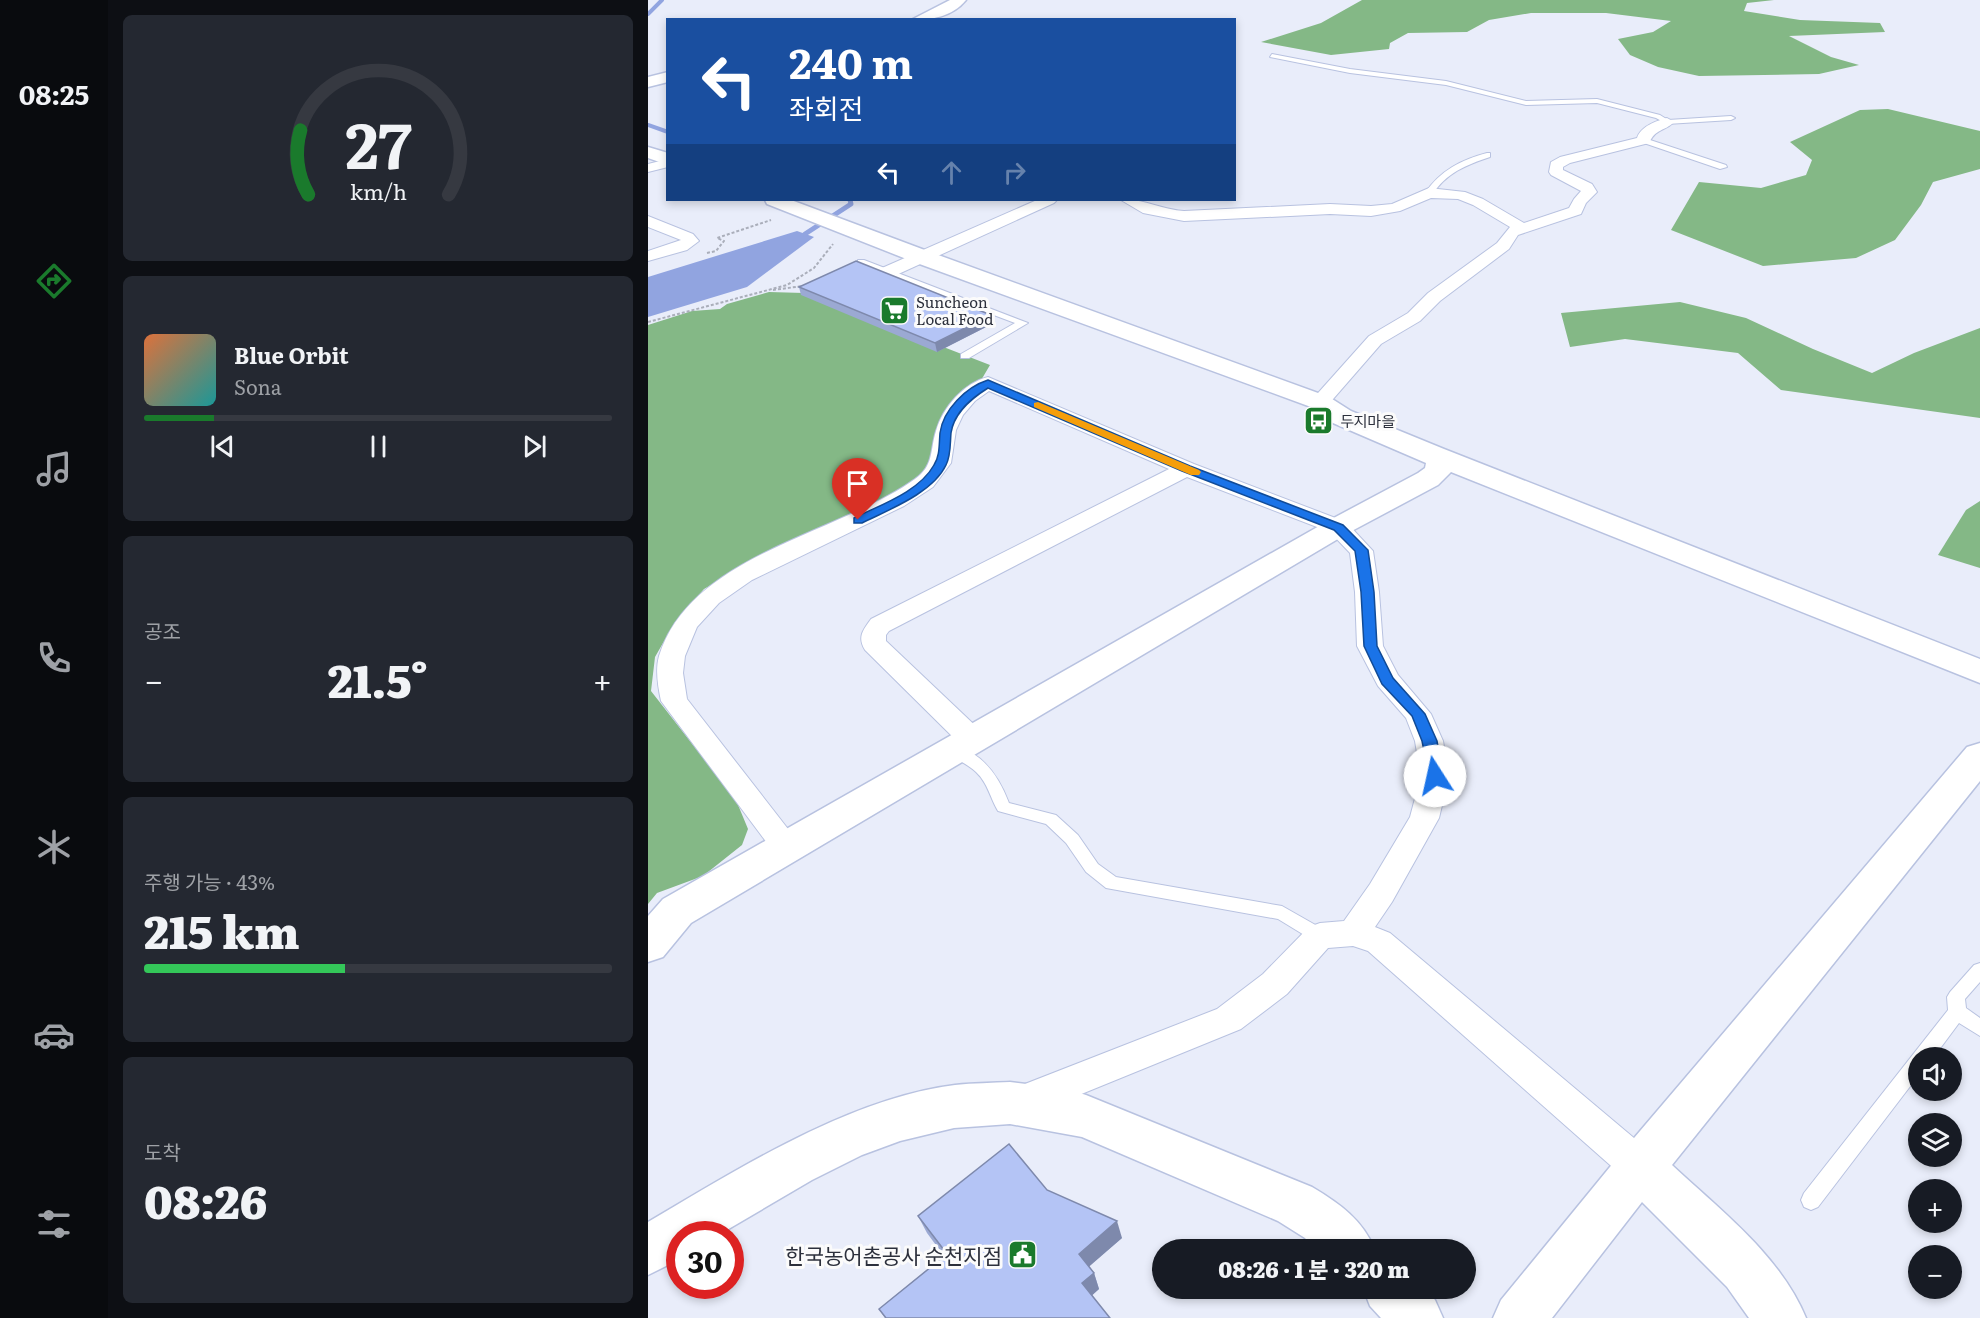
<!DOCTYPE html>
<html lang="ko">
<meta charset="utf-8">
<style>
body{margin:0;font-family:Literata,"Noto Sans KR",serif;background:#242831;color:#f1f3f6;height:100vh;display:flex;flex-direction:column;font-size:22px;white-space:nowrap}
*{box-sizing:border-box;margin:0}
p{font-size:20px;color:#9ea1a6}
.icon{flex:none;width:33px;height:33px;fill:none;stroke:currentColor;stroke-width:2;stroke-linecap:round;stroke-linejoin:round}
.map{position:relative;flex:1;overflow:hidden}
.details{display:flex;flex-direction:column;gap:15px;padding:15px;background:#0d0f14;width:540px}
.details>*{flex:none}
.hud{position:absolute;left:18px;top:18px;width:570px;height:183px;border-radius:0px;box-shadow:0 3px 9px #0003;background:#1a4fa0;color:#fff;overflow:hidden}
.fabs{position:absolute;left:1260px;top:1047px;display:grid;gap:12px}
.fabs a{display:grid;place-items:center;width:54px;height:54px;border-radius:50%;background:#171b24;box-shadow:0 3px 9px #0003;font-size:30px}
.speed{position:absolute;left:18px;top:1221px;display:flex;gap:12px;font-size:30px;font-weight:700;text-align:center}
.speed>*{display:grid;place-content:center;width:78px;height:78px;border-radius:50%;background:#171b24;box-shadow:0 3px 9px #0003;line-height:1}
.speed .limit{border:9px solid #d22;background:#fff;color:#111}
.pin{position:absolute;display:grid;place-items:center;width:51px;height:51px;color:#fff;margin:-62px -26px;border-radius:50% 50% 50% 0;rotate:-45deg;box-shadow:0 0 6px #0007}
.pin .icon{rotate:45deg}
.me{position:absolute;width:66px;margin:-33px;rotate:350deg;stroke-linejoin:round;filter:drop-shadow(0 0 4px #0008)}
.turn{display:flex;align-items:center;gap:21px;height:126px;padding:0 24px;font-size:27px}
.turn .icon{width:78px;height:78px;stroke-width:2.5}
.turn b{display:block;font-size:42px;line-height:51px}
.lanes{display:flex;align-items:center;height:57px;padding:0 24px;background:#0003;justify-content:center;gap:30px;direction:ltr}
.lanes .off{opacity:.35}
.big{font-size:45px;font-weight:800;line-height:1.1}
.details .card{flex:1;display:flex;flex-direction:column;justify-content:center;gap:9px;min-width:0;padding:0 21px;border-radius:9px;background:#242831}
.details .dial{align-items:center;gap:0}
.dial svg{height:156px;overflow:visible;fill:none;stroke:#363941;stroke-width:7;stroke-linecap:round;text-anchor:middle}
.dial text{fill:#f1f3f6;stroke:none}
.song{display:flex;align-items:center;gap:18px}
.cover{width:72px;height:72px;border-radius:9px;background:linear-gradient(135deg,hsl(20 70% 55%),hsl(180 70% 35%))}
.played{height:6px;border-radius:3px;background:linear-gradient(90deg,#1a7a2c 15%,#363941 15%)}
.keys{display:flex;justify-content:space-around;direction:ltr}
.heat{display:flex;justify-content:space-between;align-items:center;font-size:33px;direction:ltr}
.charge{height:9px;border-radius:4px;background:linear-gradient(90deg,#34c759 43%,#363941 0)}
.trip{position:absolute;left:504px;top:1239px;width:324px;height:60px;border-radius:30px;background:#171b24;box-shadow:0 3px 9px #0003;font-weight:800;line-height:60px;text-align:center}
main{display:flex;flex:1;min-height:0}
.dock{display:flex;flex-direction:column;width:108px;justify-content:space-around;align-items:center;background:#090b0e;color:#9ea1a6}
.dock .icon{width:42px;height:42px}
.dock .current{color:#1a7a2c}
.dock b{font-size:27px;color:#f1f3f6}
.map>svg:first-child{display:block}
</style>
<main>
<nav class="dock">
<b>08:25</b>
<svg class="icon current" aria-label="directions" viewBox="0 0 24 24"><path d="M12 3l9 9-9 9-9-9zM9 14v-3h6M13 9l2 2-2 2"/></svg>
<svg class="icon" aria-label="music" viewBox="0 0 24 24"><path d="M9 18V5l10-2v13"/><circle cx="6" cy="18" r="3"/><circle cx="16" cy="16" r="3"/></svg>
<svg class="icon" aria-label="phone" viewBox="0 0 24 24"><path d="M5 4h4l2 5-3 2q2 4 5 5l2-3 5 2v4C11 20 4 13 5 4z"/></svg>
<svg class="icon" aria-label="climate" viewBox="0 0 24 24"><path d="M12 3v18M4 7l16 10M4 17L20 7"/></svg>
<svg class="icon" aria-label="car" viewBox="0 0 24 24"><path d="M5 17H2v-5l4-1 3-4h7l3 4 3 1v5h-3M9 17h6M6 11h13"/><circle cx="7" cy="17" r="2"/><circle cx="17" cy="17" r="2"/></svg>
<svg class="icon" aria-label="filters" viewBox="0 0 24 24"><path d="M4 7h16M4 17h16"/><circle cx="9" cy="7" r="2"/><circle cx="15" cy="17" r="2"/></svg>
</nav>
<section class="details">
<div class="card dial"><svg viewBox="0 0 100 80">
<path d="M14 69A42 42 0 1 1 86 69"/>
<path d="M14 69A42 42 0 0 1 10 36" stroke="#1a7a2c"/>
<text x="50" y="56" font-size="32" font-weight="700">27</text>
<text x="50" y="72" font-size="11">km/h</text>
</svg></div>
<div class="card">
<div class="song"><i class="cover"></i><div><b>Blue Orbit</b><p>Sona</p></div></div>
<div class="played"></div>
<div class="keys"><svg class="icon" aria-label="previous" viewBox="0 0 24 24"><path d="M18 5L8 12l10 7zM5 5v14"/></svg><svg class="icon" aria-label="pause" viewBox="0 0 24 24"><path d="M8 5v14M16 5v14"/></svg><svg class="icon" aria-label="next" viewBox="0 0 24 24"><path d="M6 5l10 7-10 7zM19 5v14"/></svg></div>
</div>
<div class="card"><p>공조</p>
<div class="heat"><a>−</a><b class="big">21.5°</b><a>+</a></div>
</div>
<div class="card"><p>주행 가능 · 43%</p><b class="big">215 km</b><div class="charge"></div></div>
<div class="card"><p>도착</p><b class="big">08:26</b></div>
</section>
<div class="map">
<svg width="1332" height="1318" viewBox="0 0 1332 1318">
<rect width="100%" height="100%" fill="#e9edfa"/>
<g fill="#84b886">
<polygon points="714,0 1126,0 1099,3 1096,11 1152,20 1232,23 1237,32 1141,36 1183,57 1211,65 1171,74 1051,76 1010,67 982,55 970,39 1005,32 1023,21 958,13 883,13 841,20 819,32 760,33 742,43 741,49 683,55 613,42 673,23"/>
<polygon points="1240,109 1332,131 1332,169 1285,182 1273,205 1247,240 1208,258 1115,266 1023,230 1051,182 1113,188 1158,175 1164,160 1142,142 1212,110"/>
<polygon points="121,292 156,293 342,365 278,474 252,497 121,552 56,589 27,622 7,657 3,691 88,800 100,829 94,845 55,876 9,893 0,904 0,325 44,311 72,309 79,304"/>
<polygon points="1032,302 1098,318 1165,349 1224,373 1266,353 1332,328 1332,418 1133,390 1090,353 977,339 922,347 913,313"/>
<polygon points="1332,501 1332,568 1290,555 1318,510"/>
</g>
<polygon fill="#91a4e0" points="149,231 166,237 99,287 0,317 0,277"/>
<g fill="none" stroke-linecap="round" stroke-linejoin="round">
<g stroke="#91a4e0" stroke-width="4">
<polyline points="0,14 14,0"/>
<polyline points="0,125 20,132"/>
</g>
<polyline stroke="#91a4e0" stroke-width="5" points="157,234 203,204 202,200"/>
<defs>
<g id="lane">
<polygon points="624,54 702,69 798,81 878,101 949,99 1012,115 1020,120 1083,116 1087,118 1083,120 1019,124 1008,118 949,103 878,105 798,85 702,73 622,57"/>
<polygon points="996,138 1078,165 1079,167 1072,169 993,142 992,140"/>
<path d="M839,153H842V157C818,165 798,173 784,195L777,193C793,170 813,160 839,153Z"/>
<polygon points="210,260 216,260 380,323 321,358 313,358 313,354 367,323 210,264"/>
<path d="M308,746C336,754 351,777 361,803L408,815L430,835L450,864L468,877L634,906L678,931L680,936L678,941L672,943L666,941L630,919L458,888L438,872L418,843L398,824L350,811C342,798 340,783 328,772C320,764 307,760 301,751L303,747Z"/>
<polygon points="1332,963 1332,982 1317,999 1318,1008 1332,1018 1332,1036 1311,1023 1285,1058 1270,1058 1270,1076 1170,1207 1163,1210 1156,1207 1153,1200 1156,1193 1300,1010 1299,997 1302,992 1326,965"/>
</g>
<g id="street">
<path d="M1019,118L1026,122C1016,132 1008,128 1001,143L922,163L915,167V170L944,184L949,192L938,203L933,214L870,235L861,249L792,301L772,321L733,344L679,406H665L662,402L721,336L760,313L780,293L849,243L862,227L825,205L810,199L783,198L752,211L723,216L682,214L536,221L495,213L473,200C494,198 514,210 536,211L682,204L723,206L744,204L781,188L817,192L835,199L876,223L921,208L926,199L933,191L903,175L901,172L903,162L912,157L989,138C993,126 1008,121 1019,118Z"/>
<polygon points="20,159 20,167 0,172 0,164"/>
<polygon points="389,200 409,200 406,203 246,276 234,276 232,272 234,268"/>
<polygon points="0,216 45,234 51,241 39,250 0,261 0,251 33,240 0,227"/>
<path d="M340,377L546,464L698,522L725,551L731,592L735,646L750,675L783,714L795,741L801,776L791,818L744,902L727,927L742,933L1005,1154L1010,1167L1005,1180L992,1185L979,1180L720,951L705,946L680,948L639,994L593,1029L377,1117L364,1113L359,1101L364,1089L569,1009L615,974L661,927L672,923L696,921L722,884L762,817L773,776L767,741L758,718L730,686L709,646L707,592L702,553L682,532L539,477L241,631L238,635V641L335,733L339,740L335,747L325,750L315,747L217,650C209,637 215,630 223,619L521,469L341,391L327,401L315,415L308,430L303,463L285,487L256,506L104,580L71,603L49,627L37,656L35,673L39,699L154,847L150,855L139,859L128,855L13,701C10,687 7,670 11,656C43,554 189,535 267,479C286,466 282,450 288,431C295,407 316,383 340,377Z"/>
</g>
<g id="secondary">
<path d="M302,0H318C304,17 283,20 263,20Z"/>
<polygon points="20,72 20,82 0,87 0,77"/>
<polygon points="0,147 20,153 20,165 0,158"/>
<polygon points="117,200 143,200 282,252 681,397 703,411 796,449 1332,659 1332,683 803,472 790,485 700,533 43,923 15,957 0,962 0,916 15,899 680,521 770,473 777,468 778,463 685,423 663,407 266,262 119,204"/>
<path d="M1332,743V781L1024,1165C1072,1210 1132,1255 1158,1318H1101L1079,1287L994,1202L904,1318H845L853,1300L975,1151L1319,747Z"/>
<path d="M362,1082L419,1089L438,1095L664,1187C691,1203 715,1220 727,1250H667L657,1238L630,1221L434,1137L362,1124L306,1128L252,1141L214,1155L164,1180L72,1234H32V1259L0,1275V1222C90,1169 202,1098 307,1085C325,1083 344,1083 362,1082Z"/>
<polygon points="715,1288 776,1288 787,1300 795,1318 733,1318 722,1306"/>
</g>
</defs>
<use href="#lane" stroke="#b8c2e0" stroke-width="2"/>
<use href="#street" stroke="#b8c2e0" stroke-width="2"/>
<use href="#secondary" stroke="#b8c2e0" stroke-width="3"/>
<g stroke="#aaaeba" stroke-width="2" stroke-dasharray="3 2" stroke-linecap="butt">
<polyline points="59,253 68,251 76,241 69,238 123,220"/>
<polyline points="125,290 155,286"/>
<polyline points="0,322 139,285 166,268 185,244"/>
</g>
<use href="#lane" fill="#fff" fill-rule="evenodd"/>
<use href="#street" fill="#fff" fill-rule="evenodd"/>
<use href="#secondary" fill="#fff" fill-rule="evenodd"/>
</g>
<g fill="#9ba9d3">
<polygon points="151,287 344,324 289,352 153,295"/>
<polygon points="399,1190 474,1238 441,1266 446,1273 451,1289 444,1295 462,1318 237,1318 231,1309 296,1256 279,1233 270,1216"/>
</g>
<g fill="#7e89ac">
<polygon points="343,315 344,324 289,352 287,343"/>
<polygon points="469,1221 474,1238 436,1271 431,1254"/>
<polygon points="446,1273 451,1289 439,1300 434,1283"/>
</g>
<g fill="#b4c4f5" stroke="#7e89ac" stroke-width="1.5">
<polygon points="208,261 343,315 287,343 151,287"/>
<polygon points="361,1144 399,1190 469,1221 431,1254 446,1273 434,1283 462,1318 238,1318 231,1309 299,1254 270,1216"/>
</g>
<path fill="#1a73e8" stroke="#114b97" stroke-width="1.5" d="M340,380L542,466L695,525L720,550L726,592L729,646L745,678L777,714L789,741L795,776L793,780H782L774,741L764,716L734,684L716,646L713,592L707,551L686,530L534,471L340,388C324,398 306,412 303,433C302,444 303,455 298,465C285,493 240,510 214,523H206V518C232,505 271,492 286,465C292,456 291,444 292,433C295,410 318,387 340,380Z"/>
<polygon fill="#f59e0b" points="390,402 551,470 553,472 551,475 543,475 386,407 386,403"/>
<defs>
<symbol id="supermarket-square" viewBox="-11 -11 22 22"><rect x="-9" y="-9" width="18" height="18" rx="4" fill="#1a7a2c" stroke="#fbfbfb"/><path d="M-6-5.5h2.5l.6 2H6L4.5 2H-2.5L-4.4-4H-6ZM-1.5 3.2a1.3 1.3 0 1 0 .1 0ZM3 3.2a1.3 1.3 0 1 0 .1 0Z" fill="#fff"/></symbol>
<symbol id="bus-square" viewBox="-11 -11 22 22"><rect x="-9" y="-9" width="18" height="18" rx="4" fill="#1a7a2c" stroke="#fbfbfb"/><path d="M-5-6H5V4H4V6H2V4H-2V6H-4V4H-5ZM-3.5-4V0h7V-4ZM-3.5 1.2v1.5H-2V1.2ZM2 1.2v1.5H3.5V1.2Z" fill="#fff"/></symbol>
<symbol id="civic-square" viewBox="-11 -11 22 22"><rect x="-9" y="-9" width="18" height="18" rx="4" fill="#1a7a2c" stroke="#fbfbfb"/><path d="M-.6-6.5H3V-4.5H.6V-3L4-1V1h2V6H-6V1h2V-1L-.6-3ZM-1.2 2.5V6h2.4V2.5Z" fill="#fff"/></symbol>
</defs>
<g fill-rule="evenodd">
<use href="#supermarket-square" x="230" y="294" width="33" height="33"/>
<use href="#bus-square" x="654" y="404" width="33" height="33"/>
<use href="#civic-square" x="358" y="1238" width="33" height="33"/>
</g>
<g text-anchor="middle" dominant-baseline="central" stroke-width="6" stroke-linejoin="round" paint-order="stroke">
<g font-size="15" fill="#2c303c" stroke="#fbfbfb" text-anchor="start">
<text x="268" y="301">Suncheon<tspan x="268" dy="17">Local Food</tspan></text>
<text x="692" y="420">두지마을</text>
</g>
<g font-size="21" fill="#2c303c" stroke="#fbfbfb" text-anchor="end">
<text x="354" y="1254">한국농어촌공사 순천지점</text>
</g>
</g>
</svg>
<div class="fabs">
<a><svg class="icon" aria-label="sound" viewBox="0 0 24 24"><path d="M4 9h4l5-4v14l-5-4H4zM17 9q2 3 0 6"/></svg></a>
<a><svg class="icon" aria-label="layers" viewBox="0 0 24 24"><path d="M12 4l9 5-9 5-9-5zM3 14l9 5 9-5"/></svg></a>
<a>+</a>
<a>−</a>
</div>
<div class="speed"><div class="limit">30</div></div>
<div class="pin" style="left:210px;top:520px;background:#d93025"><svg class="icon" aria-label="arrive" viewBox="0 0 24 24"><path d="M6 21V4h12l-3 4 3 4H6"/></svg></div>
<svg class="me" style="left:787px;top:776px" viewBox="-20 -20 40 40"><circle r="19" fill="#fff"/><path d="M0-13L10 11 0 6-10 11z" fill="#1a73e8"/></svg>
<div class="trip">08:26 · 1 분 · 320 m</div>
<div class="hud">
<div class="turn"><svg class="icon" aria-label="left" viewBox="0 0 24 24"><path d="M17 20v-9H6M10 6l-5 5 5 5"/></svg><div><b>240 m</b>좌회전</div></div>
<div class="lanes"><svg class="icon" aria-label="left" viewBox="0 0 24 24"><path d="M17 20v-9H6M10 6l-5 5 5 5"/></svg><svg class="icon off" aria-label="ahead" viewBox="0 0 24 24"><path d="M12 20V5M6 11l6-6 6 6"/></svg><svg class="icon off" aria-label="right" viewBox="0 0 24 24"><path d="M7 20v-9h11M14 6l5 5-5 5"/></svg></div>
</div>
</div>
</main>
